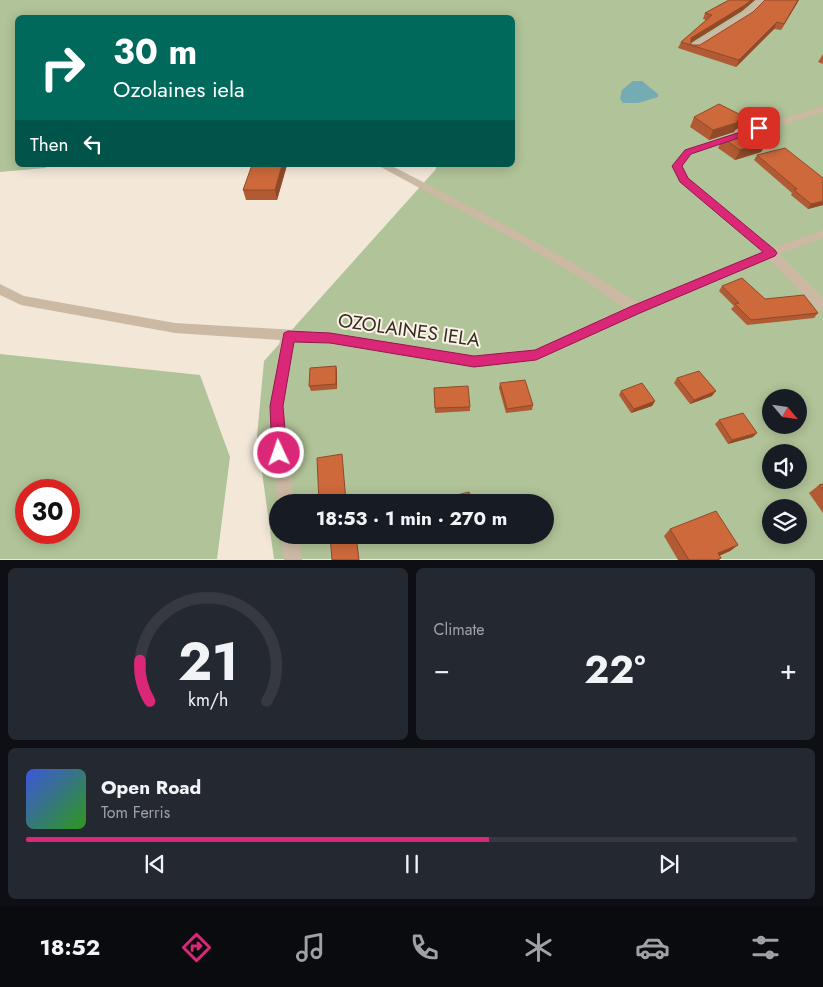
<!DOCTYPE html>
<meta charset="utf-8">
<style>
body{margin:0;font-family:Jost,sans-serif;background:#242831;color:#f1f3f6;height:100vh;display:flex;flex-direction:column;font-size:19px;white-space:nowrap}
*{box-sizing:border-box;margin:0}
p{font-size:16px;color:#9ea1a6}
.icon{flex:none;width:28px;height:28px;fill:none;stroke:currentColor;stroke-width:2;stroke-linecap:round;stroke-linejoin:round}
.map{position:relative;height:560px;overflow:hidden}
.drawer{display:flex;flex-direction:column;gap:8px;padding:8px;background:#0d0f14;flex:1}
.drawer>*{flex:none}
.guide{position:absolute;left:15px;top:15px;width:500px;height:152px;border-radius:8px;box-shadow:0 2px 12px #0003;background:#00695c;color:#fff;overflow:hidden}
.needle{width:32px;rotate:119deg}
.controls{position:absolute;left:762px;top:389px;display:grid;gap:10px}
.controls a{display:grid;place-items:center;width:45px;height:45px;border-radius:50%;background:#171b24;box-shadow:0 2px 12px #0003;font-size:25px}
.speed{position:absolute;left:15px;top:479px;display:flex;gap:10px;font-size:25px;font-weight:700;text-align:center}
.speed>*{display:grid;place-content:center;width:65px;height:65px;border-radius:50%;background:#171b24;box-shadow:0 2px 12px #0003;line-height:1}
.speed .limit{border:8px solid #d22;background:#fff;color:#111}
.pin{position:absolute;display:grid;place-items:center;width:42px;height:42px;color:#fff;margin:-21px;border-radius:10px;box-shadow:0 2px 8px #0006}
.me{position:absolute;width:55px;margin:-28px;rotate:357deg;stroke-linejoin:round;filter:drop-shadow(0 0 4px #0008)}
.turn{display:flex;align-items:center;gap:18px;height:105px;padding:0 15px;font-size:22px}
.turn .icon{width:65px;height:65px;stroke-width:2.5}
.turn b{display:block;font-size:35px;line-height:42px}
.then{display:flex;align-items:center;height:48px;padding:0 15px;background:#0003;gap:10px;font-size:19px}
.big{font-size:38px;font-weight:700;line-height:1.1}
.drawer .card{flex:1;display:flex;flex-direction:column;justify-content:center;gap:8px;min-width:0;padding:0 18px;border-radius:8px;background:#242831}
.drawer .dial{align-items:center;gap:0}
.dial svg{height:130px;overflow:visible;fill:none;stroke:#363941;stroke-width:7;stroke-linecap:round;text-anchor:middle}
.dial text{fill:#f1f3f6;stroke:none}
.song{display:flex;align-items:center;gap:15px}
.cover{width:60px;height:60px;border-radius:8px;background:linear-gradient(135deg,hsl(230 70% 55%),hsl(110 70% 35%))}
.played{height:5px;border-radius:2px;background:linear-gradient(90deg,#db2777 60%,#363941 60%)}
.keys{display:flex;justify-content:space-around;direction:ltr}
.heat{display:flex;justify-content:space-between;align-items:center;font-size:28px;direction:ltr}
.drawer .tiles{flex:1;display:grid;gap:8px;grid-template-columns:1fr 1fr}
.card:last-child{grid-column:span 2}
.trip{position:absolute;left:269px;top:494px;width:285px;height:50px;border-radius:25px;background:#171b24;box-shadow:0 2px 12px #0003;font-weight:700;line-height:50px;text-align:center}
.tabs{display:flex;height:80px;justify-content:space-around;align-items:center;background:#090b0e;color:#9ea1a6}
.tabs .icon{width:35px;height:35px}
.tabs .active{color:#db2777}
.tabs b{font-size:22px;color:#f1f3f6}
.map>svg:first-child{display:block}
</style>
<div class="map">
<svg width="823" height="560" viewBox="0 0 823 560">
<rect width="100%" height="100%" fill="#f3e8d8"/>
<g fill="#b1c398" fill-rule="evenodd">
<path d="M0,0H823V559H274L257,436L264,361L436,169V165H512V18H18V165H49L45,168L0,172ZM771,398H799V425H771ZM771,452H799V480H771ZM278,502H545V535H278ZM771,508H799V535H771Z"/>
<path d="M0,354L200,375L230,457L217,559H0ZM26,490H69V532H26Z"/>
</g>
<polygon fill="#75abb2" points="633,81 642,81 658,94 658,97 638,103 623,103 620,99 622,90"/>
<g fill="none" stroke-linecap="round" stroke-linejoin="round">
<g fill="#ccb9a4" fill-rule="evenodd">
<polygon points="758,0 766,0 749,17 696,50 690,50 690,46 743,13"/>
<polygon points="823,106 823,112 692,154 682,166 688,178 775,250 777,253 775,256 767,256 680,182 672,166 684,150"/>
<path d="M377,165H390C475,209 560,252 641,305L643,309L641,313H631L583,279L519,242Z"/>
</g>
<g fill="#ccb9a4" fill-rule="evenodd">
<polygon points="823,230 823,238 780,254 823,298 823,311 818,310 769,259 641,313 537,361 474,367 329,344 294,341 284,406 287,453 294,502 278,502 271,453 270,406 280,340 175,333 21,305 0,295 0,284 24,296 175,323 329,332 474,355 535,349 631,305 767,250"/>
<polygon points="281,535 299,535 302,560 284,560"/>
</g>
</g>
<g fill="#b15a33">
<polygon points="729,0 755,0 742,11 691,43 691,45 700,45 799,0 781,30 774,29 736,67 678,48 681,42 706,20 703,19 705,13"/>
<polygon points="823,54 823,64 818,62"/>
<polygon points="694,117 740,127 735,130 734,132 709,140 690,127"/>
<polygon points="723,138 767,142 761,152 735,160 718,148"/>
<polygon points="757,155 823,205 808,209 791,195 792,193 754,160"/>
<polygon points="287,165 277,200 246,200 243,190"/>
<polygon points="722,286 765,299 818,313 814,318 747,325 731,309 734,306 719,291"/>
<polygon points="336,366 337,371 337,389 311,391 309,386"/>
<polygon points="677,378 712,396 690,404 674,383"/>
<polygon points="500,383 533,405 532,410 506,413 499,388"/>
<polygon points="434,388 470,407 470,411 435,413"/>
<polygon points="621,391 655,401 652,406 631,413 619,395"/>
<polygon points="719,420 753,437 728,444 715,424"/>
<polygon points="823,484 823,513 809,493 819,485"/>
<polygon points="670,529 738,545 730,551 719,556 721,558 719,560 678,560 664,536"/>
</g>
<g fill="#904a29">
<polygon points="751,0 755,0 742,11 689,44 691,38"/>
<polygon points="798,0 799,0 781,30 784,24"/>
<polygon points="777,22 774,29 736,67 739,60"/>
<polygon points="745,117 740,127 735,130 734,132 709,140 713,130 737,121"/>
<polygon points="767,142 761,152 735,160 740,150"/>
<polygon points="282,165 287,165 277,200 275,190"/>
<polygon points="823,201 823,205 808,209 811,204"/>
<polygon points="336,366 337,371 337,389 336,384"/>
<polygon points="716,391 712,396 690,404 694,400"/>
<polygon points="655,401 652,406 631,413 634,409"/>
<polygon points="757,433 753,437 728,444 732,440"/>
<polygon points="738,545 730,551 709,560 718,553"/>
</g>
<g fill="#ce693b" stroke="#904a29">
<polygon points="729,0 751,0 745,5 691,38 691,45 700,45 753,12 765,0 798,0 784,24 777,22 739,60 681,42 712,15 705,13"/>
<polygon points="719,104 745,117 737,121 739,122 713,130 694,117"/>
<polygon points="749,130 767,142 740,150 723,138"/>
<polygon points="785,148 823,178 823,201 811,204 794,190 797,189 757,155"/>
<polygon points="252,165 282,165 275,190 243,190"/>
<polygon points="742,278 765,299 804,295 818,313 751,320 735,304 739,303 722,286"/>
<polygon points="336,366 336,384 309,386 310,368"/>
<polygon points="699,371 716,391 694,400 677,378"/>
<polygon points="525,380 533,405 507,409 500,383"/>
<polygon points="642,383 655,401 634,409 621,391"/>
<polygon points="468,386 470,407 435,408 434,388"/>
<polygon points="743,413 757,433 732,440 719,420"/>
<polygon points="342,454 346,502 319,502 317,458"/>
<polygon points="823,484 823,490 819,485"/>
<polygon points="469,492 473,502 442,502 441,499"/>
<polygon points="716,511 738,545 718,553 721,558 717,560 689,560 670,529"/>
<polygon points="330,535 356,535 359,560 332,560"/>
</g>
<polygon fill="#db2777" stroke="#8e194d" points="759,126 762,127 762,130 691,154 682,166 688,178 775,250 777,253 775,256 640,313 536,360 474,367 330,343 294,342 283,406 287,453 284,458 279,460 274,458 272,453 270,406 284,333 288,331 330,333 474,356 535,350 632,306 763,252 680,182 672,166 685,150"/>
<g text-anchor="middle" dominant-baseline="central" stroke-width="4" stroke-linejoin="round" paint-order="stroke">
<g font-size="19" fill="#362c26" stroke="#faf2e5">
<text transform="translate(409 330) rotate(8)">OZOLAINES IELA</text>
</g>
</g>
</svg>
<div class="controls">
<a><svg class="needle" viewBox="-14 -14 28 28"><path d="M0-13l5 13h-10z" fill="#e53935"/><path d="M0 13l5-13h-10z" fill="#9ea1a6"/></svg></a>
<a><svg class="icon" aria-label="sound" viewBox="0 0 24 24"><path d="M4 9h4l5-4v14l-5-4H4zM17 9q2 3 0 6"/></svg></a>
<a><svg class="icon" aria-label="layers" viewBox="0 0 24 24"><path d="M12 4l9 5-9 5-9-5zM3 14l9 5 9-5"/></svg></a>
</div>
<div class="speed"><div class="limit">30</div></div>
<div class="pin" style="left:759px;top:128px;background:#d93025"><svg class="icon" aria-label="arrive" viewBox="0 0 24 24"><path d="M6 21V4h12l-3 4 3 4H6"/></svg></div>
<svg class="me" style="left:279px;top:453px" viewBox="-20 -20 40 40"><circle r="17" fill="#db2777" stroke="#fff" stroke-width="3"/><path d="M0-11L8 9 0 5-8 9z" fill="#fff"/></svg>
<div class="trip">18:53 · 1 min · 270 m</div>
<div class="guide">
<div class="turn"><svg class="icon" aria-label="right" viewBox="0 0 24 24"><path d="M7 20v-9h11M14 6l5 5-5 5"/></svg><div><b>30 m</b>Ozolaines iela</div></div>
<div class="then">Then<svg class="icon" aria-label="left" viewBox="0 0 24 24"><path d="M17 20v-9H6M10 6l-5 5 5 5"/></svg></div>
</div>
</div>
<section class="drawer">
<div class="tiles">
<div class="card dial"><svg viewBox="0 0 100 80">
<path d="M14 69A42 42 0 1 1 86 69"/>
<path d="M14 69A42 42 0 0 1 8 44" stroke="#db2777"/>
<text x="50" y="56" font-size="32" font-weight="700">21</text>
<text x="50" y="72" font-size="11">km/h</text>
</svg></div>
<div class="card"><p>Climate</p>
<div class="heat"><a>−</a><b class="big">22°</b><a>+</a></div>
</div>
<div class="card">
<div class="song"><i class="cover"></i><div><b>Open Road</b><p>Tom Ferris</p></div></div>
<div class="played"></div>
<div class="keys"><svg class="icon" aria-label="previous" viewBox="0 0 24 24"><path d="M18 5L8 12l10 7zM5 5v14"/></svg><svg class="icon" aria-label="pause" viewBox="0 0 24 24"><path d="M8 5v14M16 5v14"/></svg><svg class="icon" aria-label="next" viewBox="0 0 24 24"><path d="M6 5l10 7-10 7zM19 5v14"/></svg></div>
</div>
</div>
</section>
<nav class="tabs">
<b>18:52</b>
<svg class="icon active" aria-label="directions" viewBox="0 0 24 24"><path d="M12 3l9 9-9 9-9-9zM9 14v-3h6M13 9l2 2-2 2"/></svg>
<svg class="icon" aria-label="music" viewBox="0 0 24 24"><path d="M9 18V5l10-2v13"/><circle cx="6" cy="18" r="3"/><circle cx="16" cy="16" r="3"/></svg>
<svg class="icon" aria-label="phone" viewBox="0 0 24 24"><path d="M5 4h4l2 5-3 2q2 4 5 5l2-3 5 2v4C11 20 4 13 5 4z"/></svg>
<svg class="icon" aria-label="climate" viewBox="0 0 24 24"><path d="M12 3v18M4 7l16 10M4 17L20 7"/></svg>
<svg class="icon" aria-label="car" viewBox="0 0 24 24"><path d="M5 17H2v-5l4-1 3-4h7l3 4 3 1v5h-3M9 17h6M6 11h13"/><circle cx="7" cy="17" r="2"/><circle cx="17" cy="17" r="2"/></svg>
<svg class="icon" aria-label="filters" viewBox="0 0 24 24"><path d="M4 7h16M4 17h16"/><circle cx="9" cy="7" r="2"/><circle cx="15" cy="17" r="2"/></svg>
</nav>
